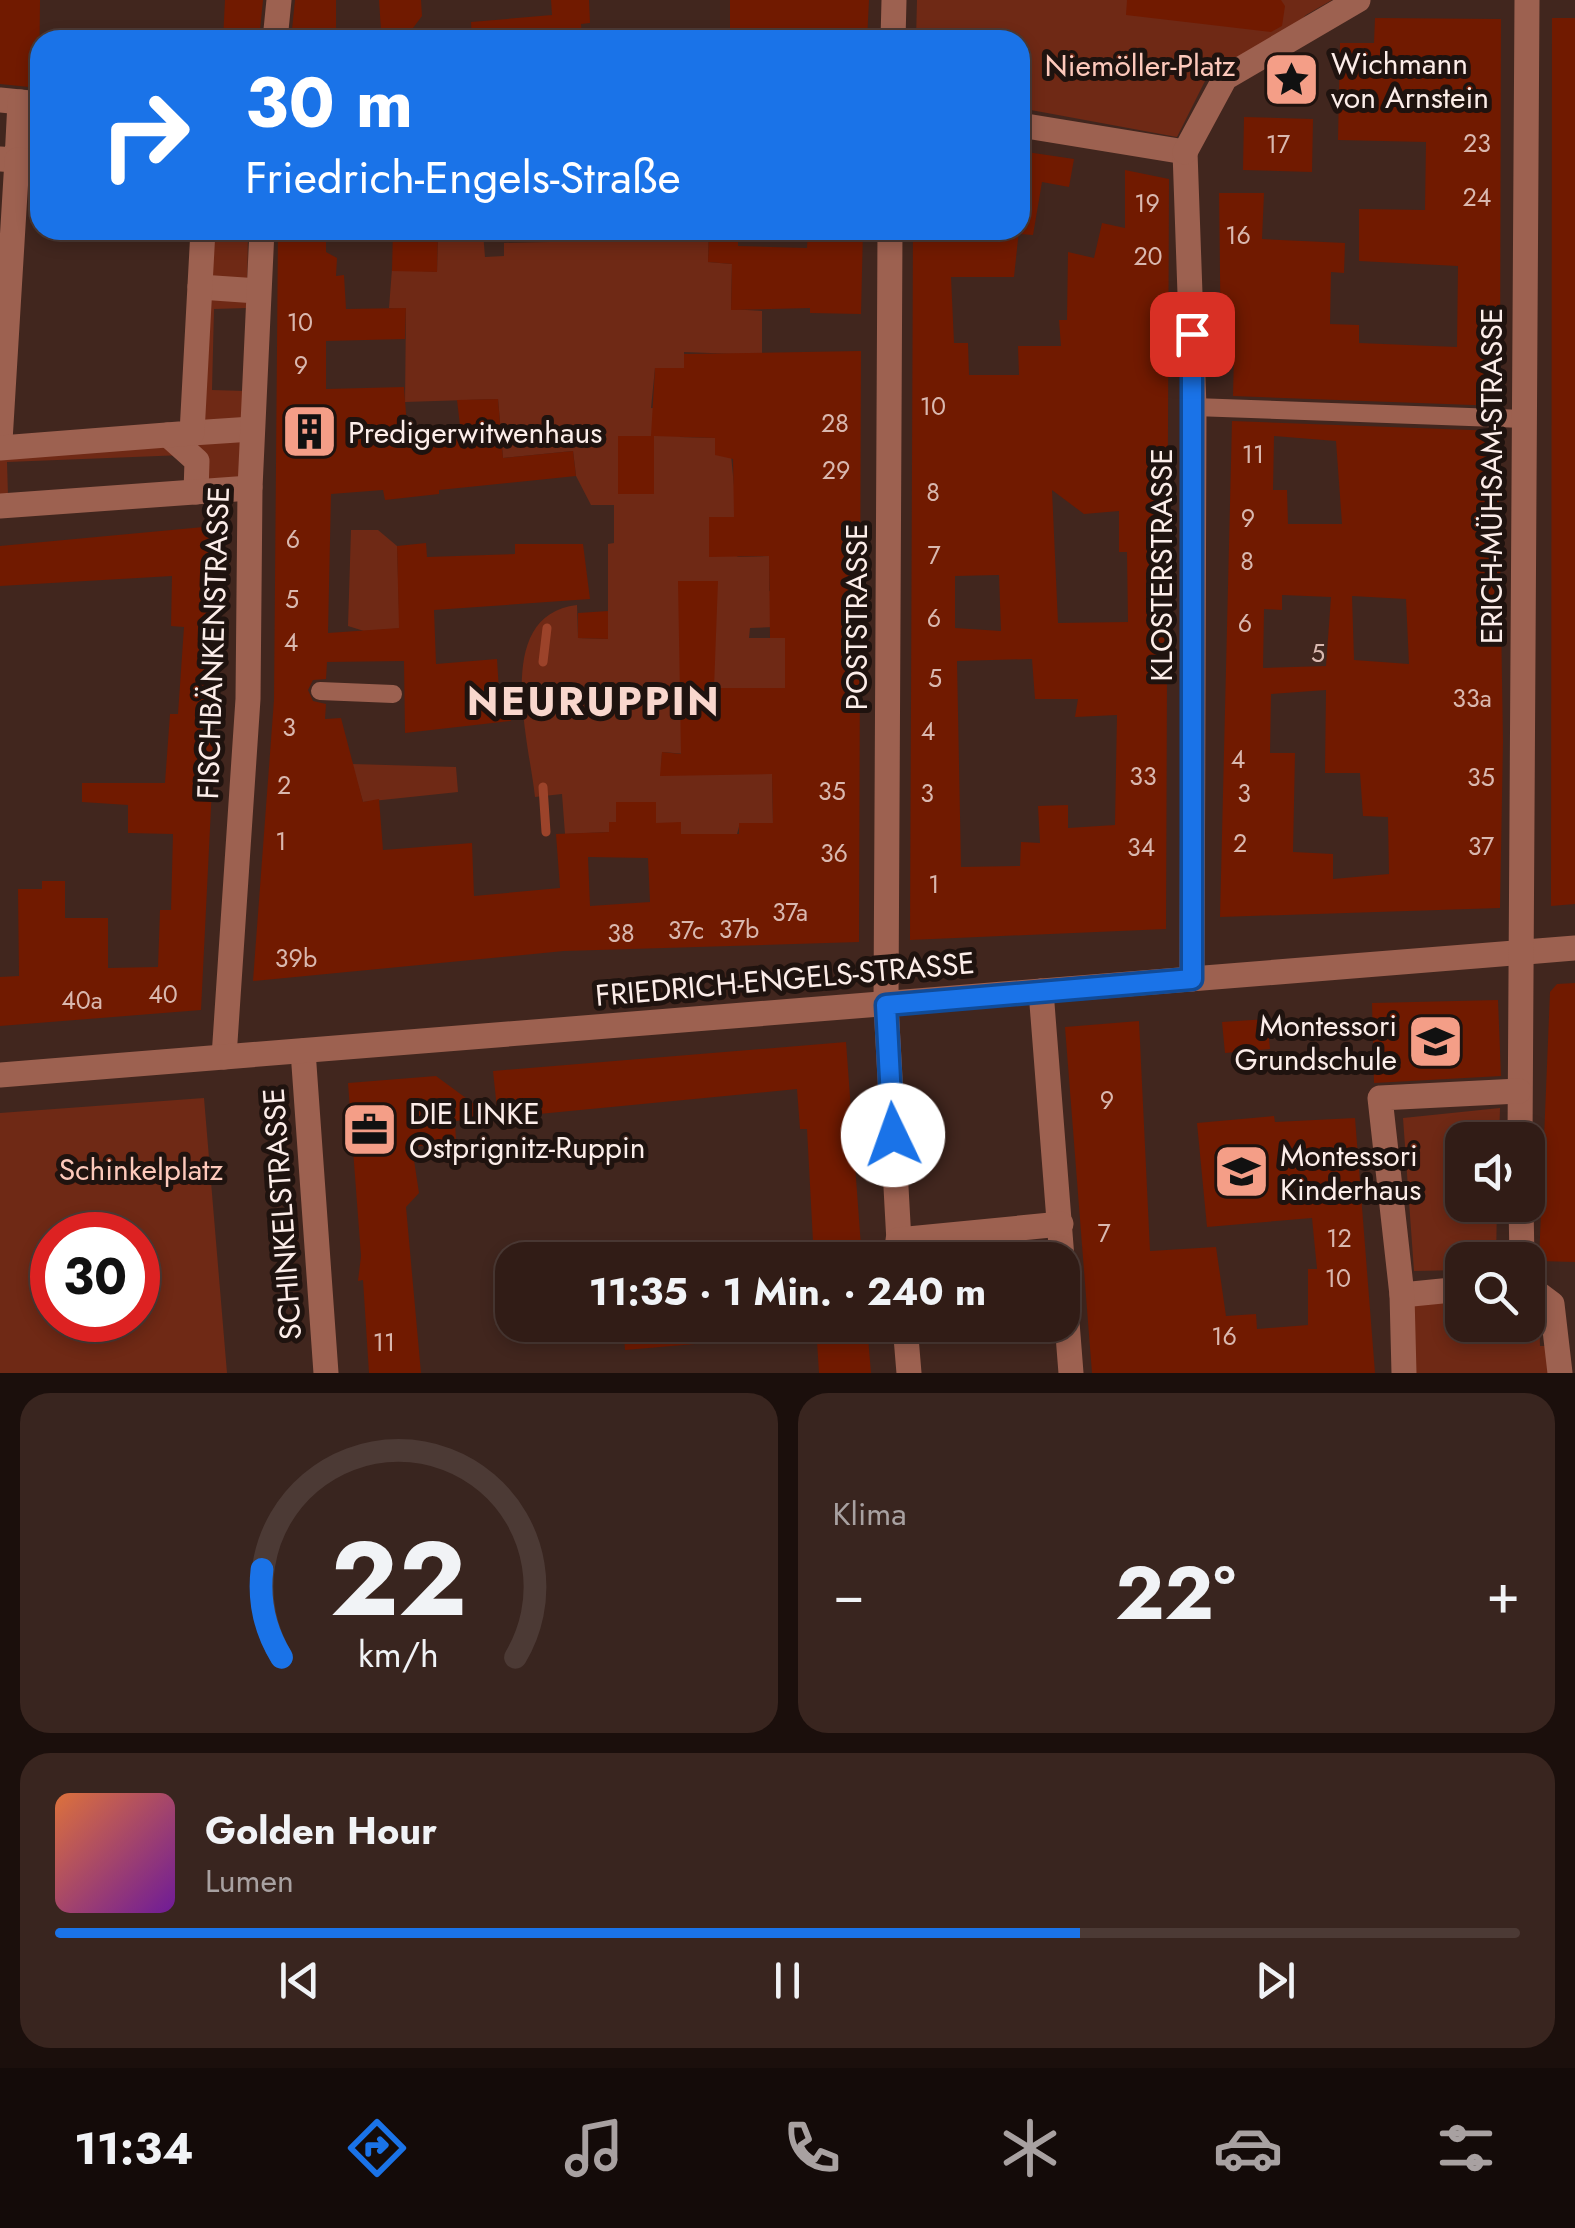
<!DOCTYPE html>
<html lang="de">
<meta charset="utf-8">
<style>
body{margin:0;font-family:Jost,sans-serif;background:#39251f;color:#f1f3f6;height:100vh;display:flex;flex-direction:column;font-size:38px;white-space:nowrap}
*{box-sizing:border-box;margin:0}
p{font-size:32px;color:#a8a1a1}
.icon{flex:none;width:55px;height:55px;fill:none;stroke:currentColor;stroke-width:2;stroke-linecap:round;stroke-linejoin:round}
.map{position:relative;height:1373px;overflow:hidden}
.side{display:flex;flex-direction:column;gap:20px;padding:20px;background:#1b0f0c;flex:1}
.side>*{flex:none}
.banner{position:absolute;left:30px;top:30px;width:1000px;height:210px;border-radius:30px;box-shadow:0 5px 15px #0003,0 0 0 2px #4c3a35;background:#1a73e8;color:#fff;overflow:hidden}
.fabs{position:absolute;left:1445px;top:1122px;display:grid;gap:20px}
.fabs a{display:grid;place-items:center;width:100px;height:100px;border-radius:20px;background:#311c16;box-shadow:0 5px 15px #0003,0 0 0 2px #4c3a35;font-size:50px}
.speed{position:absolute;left:30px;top:1212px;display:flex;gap:20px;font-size:50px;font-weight:700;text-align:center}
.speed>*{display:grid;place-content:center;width:130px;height:130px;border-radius:50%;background:#311c16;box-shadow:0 5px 15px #0003,0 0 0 2px #4c3a35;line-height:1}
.speed .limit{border:15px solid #d22;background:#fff;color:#111}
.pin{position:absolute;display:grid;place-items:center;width:85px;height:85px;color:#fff;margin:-42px;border-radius:20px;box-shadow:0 5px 15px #0006}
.me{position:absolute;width:110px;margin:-55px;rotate:357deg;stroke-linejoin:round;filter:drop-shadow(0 0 8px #0008)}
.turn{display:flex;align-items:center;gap:35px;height:210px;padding:0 50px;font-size:45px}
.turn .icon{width:130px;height:130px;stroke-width:2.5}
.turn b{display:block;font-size:70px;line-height:85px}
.big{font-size:75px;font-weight:700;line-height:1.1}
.side .tile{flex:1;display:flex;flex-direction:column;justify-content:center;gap:15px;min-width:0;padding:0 35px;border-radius:30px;background:#39251f}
.side .dial{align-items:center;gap:0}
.dial svg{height:260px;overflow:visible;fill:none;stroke:#4c3a35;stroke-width:7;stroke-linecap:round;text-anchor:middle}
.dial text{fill:#f1f3f6;stroke:none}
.song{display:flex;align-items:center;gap:30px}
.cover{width:120px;height:120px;border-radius:15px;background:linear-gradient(135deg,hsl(20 70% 55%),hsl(280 70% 35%))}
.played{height:10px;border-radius:5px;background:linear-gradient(90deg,#1a73e8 70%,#4c3a35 70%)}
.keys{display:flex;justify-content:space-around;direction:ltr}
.heat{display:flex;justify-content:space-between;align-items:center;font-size:55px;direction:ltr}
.side .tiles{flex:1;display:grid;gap:20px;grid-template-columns:1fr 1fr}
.tile:last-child{grid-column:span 2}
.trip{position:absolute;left:495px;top:1242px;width:585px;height:100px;border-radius:30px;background:#311c16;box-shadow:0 5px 15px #0003,0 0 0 2px #4c3a35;font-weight:700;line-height:100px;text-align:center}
.tab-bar{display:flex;height:160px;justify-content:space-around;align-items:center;background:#140b09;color:#a8a1a1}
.tab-bar .icon{width:70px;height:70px}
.tab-bar .on{color:#1a73e8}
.tab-bar b{font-size:45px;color:#f1f3f6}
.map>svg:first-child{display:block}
</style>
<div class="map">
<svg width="1575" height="1373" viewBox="0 0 1575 1373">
<rect width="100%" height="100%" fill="#41261e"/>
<g fill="#6f2915" fill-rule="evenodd">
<polygon points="917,0 1332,0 1306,15 1287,34 1211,69 1177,137 1020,108 1020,40 916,40"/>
<polygon points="203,230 248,230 247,308 214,309 212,390 246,391 241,483 186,489 184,455 7,462 8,496 0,496 0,448 192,432"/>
<path d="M438,230H499L483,232L485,257L504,256V243L632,240V230H709L708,262L732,264L731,309L762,311V355L684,352V368H655L651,408L679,409L680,437L715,438V455H731L737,517H709V536L738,557L769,556V591L797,592L773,627L750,628L749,638H785V657L805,658V706L772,688H714V682L698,755L662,752L661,772L772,774L773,823H740L737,834L681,840V823H656L617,802L616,822L609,832L565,834L562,794L535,797C529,740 492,615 577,605L578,638L608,639V544L614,543V505H591L576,476L573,451L503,458L498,399L405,402L406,309L389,308L392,269L437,272Z"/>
<polygon points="351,530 378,530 397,546 399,610 405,628 364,631 348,626"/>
<polygon points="352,764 456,767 458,792 363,802"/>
<path d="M204,1098L227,1373H0V1113ZM52,1235H138V1320H52Z"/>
<polygon points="1500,1108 1499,1140 1462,1140 1462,1205 1497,1205 1496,1260 1462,1260 1462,1270 1414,1271 1403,1118"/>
<polygon points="1462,1294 1462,1325 1528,1325 1528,1302 1539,1312 1540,1346 1550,1346 1551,1373 1414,1373 1411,1300"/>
</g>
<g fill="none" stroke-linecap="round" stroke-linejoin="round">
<g stroke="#9c432a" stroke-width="9">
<polyline points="543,662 547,628"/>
<polyline points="543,787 546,832"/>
</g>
</g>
<g fill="#711a00" fill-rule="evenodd">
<polygon points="0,0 40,0 39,88 0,84"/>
<polygon points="225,0 263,0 259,40 223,40"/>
<polygon points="295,0 336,0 336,40 291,40"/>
<polygon points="379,0 421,0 422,16 413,28 381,30"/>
<polygon points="551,0 589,0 590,23 581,24 582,37 472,40 471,22 552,15"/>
<polygon points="730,0 869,0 867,40 730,40"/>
<polygon points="1127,0 1281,0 1285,6 1282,26 1271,32 1126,15"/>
<polygon points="1375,18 1501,19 1500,406 1233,396 1234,354 1221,354 1219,193 1264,193 1262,239 1345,243 1344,273 1331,272 1330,324 1359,325 1359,343 1457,347 1458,266 1359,261 1359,209 1425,210 1426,142 1338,140 1340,43 1374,43"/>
<polygon points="1552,18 1575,18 1575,904 1551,906"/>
<polygon points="1244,117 1313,119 1312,172 1243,170"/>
<polygon points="1020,151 1074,159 1069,187 1042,182 1033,235 1020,234"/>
<path d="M1125,170L1169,179L1166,929L910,940L913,230H1019L1014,277H951L954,343H968L969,375H1019L1018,346H1061L1059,320H1067L1068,252L1094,258L1102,223L1125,228ZM1052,490L1084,514L1119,511V552H1127L1128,622L1058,623ZM999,575L1001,631L955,628V576ZM1032,659L1035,699H1078L1075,717L1117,715L1115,825L1068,828V805L1038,806L1040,843L1021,842L1020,866L961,867L957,661Z"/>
<path d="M278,230H326V252L337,258L336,276L344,275L346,309L406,308L405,339L326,341V389L404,387L408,440L461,434L457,400L498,399L503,458L573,451L576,476L439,490V494L385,500L383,490L331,494L328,633L399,628L397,546L426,543L427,557L515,554V544H583L590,599L434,610L436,664L497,659L499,691L508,690L511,721L405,733L404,661L327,662L326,679L313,680L308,690L313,701L326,704L325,719L341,718L363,802L379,799L383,850L472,843L474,896L560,888L556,834L609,832V822H616V802H656V823L681,822V834H739V823H773L772,774L660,776L662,752L681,754L678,581H718L714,688H785V638H770L769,556L709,557V517H734L733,459L715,455V438L654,436V494H618V436H651L655,368H684V354L861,351L859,942L564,951L253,981L274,700ZM588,857L648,858L650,902L590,906Z"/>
<polygon points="393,230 438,230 437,272 392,271"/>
<polygon points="709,230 738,230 738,246 807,248 808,230 863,230 861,314 810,313 810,308 731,310 732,264 708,262"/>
<path d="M1232,421L1498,431L1503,741L1500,908L1220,917ZM1274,436L1336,441L1342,524H1288L1287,490H1273ZM1282,595L1331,597L1326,666L1263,668L1264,609L1282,610ZM1352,596L1406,599L1409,664L1354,660ZM1326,690L1325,773H1360L1363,816L1388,817L1389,874L1333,879V854L1293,852L1295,753H1270L1271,694Z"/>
<polygon points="225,525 201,1010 0,1026 0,977 19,976 18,889 42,889 42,881 65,881 65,918 108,918 108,968 158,967 160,910 171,910 173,834 128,833 128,805 82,802 82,783 165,783 170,714 178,714 184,627 171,626 172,576 0,586 0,546"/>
<polygon points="608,611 608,639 578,638 578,613"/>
<polygon points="1575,983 1575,1262 1539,1261 1550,992 1557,984"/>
<polygon points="1498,1000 1501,1076 1374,1083 1372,1003"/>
<polygon points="1267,1019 1270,1049 1225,1053 1222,1022"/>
<polygon points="1139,1021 1150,1251 1216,1247 1226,1316 1256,1314 1257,1329 1308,1325 1308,1269 1317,1269 1312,1218 1207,1227 1197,1123 1274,1116 1275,1122 1355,1118 1375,1373 1092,1373 1065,1027"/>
<polygon points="846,1042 862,1260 814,1260 807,1129 800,1129 797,1089 498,1118 493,1071"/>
<polygon points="436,1076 493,1118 455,1121 456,1142 412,1147 419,1193 406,1207 421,1373 369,1373 363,1280 358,1281 361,1256 348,1083"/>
<polygon points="623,1325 707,1325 707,1343 625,1350"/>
<polygon points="816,1325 867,1325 871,1373 819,1373"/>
</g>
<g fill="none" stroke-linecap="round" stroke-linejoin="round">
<g stroke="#9d6150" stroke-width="18">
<polyline points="1194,407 1524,419"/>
<polyline points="320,691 393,694"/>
</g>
<g stroke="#9d6150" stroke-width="25">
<polyline points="275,40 279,0"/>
<polyline points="893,40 894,0"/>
<polyline points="0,100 40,104"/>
<polyline points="1020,125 1185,152"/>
<polyline points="1185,152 1194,407 1192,979"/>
<polyline points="1185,152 1225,78 1358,0"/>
<polyline points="0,159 17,160 20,102"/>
<polyline points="890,230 886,1005 900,1260"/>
<polyline points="200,287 258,291"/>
<polyline points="192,433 252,429"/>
<polyline points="168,435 197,461 196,492"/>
<polyline points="0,441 17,160 40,162"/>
<polyline points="0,448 192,433 203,230"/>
<polyline points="0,506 250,488"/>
<polyline points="1041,991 1071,1373"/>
<polyline points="303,1051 326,1373"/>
<polyline points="224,1057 248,699 250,488 262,230"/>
<polyline points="0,1075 1575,948"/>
<polyline points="1520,1140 1527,0"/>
<polyline points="1521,1205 1522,1260"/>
<polyline points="898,1240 1061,1224"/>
<polyline points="1528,1286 1552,1304 1560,1373"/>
<polyline points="1402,1295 1462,1289"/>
<polyline points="905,1325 909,1373"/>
<polyline points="1404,1373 1402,1295 1380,1098 1519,1091"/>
</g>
</g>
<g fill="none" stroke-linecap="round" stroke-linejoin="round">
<defs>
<polyline id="route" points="893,1135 886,1005 1192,979 1192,334"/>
</defs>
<use href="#route" stroke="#114b97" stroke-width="25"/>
<use href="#route" stroke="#1a73e8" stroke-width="18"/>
</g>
<defs>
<symbol id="sight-square" viewBox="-11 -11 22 22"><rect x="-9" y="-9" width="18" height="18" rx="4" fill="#f49e87" stroke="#1f130f"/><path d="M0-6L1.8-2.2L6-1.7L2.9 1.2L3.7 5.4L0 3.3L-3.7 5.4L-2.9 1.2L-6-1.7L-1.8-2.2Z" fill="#111"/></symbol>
<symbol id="building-square" viewBox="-11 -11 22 22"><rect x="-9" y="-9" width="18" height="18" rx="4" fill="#f49e87" stroke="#1f130f"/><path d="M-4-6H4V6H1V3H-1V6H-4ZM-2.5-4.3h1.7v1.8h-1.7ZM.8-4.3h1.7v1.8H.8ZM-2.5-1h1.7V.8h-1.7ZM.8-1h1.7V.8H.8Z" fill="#111"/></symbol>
<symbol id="school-square" viewBox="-11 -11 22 22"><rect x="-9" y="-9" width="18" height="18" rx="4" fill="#f49e87" stroke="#1f130f"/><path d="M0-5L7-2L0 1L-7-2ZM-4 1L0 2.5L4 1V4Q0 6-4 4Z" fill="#111"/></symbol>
<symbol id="office-square" viewBox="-11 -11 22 22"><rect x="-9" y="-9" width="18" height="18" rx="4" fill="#f49e87" stroke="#1f130f"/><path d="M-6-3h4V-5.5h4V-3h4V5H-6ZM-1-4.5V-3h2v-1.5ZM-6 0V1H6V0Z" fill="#111"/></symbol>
</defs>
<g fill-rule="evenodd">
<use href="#sight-square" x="1260" y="48" width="63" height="63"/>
<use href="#building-square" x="278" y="400" width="63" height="63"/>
<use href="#school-square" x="1404" y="1010" width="63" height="63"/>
<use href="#office-square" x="338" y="1098" width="63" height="63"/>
<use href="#school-square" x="1210" y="1140" width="63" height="63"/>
</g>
<g text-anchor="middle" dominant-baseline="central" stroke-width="10" stroke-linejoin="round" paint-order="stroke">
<g font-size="25" fill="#d9b8af">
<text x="1477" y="143">23</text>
<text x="1278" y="144">17</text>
<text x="1477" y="197">24</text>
<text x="1147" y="203">19</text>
<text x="1238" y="235">16</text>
<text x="1148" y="256">20</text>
<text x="300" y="322">10</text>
<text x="301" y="365">9</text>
<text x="933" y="406">10</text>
<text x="835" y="423">28</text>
<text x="1253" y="454">11</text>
<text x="836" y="470">29</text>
<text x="933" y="492">8</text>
<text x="1248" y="518">9</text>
<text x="293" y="539">6</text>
<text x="934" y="555">7</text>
<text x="1247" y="561">8</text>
<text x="292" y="599">5</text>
<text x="934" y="618">6</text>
<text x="1245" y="623">6</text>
<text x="291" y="642">4</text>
<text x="1318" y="653">5</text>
<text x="935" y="678">5</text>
<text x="1472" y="698">33a</text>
<text x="289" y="727">3</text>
<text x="928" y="731">4</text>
<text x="1238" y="759">4</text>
<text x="1143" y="776">33</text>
<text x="1481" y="777">35</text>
<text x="284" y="785">2</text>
<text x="832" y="791">35</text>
<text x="927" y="793">3</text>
<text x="1244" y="793">3</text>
<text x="281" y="841">1</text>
<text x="1240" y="843">2</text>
<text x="1481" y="846">37</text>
<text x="1141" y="847">34</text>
<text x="834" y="853">36</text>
<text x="934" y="884">1</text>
<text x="790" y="912">37a</text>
<text x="739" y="929">37b</text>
<text x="686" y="930">37c</text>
<text x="621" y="933">38</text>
<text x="296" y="958">39b</text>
<text x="163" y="994">40</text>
<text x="82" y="1000">40a</text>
<text x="1107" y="1100">9</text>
<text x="1104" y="1233">7</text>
<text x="1339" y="1238">12</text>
<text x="1338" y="1278">10</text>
<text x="1224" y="1336">16</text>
<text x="384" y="1342">11</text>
</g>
<g font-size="30" fill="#fcede9" stroke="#1f130f" text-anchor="start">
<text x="1331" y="63">Wichmann<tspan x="1331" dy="34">von Arnstein</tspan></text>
<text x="348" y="432">Predigerwitwenhaus</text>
<text x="1397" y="1025" text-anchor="end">Montessori<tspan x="1397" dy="34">Grundschule</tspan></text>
<text x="409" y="1113">DIE LINKE<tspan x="409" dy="34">Ostprignitz-Ruppin</tspan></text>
<text x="1280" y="1155">Montessori<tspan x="1280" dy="34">Kinderhaus</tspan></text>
</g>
<g font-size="30" fill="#fdc9bb" stroke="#1f130f">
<text x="1140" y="65">Niemöller-Platz</text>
<text x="141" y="1169">Schinkelplatz</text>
</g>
<g font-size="30" fill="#fcede9" stroke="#1f130f">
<text transform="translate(1491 476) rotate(-90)">ERICH-MÜHSAM-STRASSE</text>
<text transform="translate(1161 565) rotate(-90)">KLOSTERSTRASSE</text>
<text transform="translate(856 617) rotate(-90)">POSTSTRASSE</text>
<text transform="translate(213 643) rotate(-88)">FISCHBÄNKENSTRASSE</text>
<text transform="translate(785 979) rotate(-5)">FRIEDRICH-ENGELS-STRASSE</text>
<text transform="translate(282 1214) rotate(-94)">SCHINKELSTRASSE</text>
</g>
<g font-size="40" font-weight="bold" letter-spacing="2.5" fill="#f9d7cd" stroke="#1f130f">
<text x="594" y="701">NEURUPPIN</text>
</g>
</g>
</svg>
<div class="fabs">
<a><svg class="icon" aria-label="sound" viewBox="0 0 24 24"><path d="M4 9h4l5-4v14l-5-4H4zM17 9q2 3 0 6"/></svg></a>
<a><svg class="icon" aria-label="search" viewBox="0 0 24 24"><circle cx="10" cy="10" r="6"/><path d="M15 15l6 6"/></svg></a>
</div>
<div class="speed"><div class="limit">30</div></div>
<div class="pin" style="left:1192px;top:334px;background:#d93025"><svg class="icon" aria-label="arrive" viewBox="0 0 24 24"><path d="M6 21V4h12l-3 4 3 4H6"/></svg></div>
<svg class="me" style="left:893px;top:1135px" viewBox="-20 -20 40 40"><circle r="19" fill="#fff"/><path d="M0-13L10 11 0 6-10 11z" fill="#1a73e8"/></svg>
<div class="trip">11:35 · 1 Min. · 240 m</div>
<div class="banner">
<div class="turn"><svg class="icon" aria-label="right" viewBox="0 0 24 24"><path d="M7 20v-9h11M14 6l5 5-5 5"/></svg><div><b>30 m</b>Friedrich-Engels-Straße</div></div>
</div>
</div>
<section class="side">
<div class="tiles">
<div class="tile dial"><svg viewBox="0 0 100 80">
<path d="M14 69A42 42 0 1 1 86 69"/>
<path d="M14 69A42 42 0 0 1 8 42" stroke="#1a73e8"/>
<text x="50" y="56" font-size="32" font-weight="700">22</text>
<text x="50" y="72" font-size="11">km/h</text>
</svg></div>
<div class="tile"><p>Klima</p>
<div class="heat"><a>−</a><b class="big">22°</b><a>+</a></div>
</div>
<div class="tile">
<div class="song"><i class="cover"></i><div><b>Golden Hour</b><p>Lumen</p></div></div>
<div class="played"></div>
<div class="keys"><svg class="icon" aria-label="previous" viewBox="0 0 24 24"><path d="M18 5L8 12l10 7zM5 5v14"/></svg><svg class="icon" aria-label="pause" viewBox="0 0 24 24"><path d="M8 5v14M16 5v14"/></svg><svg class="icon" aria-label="next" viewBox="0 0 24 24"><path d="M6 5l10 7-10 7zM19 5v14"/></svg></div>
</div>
</div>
</section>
<nav class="tab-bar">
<b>11:34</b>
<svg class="icon on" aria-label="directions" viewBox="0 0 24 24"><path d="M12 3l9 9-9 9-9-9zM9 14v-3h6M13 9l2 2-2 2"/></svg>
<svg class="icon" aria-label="music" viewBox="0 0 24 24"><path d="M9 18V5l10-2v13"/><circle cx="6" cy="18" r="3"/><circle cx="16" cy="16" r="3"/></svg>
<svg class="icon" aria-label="phone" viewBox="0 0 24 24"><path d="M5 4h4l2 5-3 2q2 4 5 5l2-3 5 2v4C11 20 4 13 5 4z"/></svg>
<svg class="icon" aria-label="climate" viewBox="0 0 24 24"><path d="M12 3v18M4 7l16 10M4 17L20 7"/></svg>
<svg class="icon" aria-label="car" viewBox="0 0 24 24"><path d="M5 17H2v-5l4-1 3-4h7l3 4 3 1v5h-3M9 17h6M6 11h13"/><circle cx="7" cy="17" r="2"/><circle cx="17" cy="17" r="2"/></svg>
<svg class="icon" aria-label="filters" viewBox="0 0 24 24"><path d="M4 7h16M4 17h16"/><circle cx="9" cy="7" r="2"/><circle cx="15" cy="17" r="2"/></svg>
</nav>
